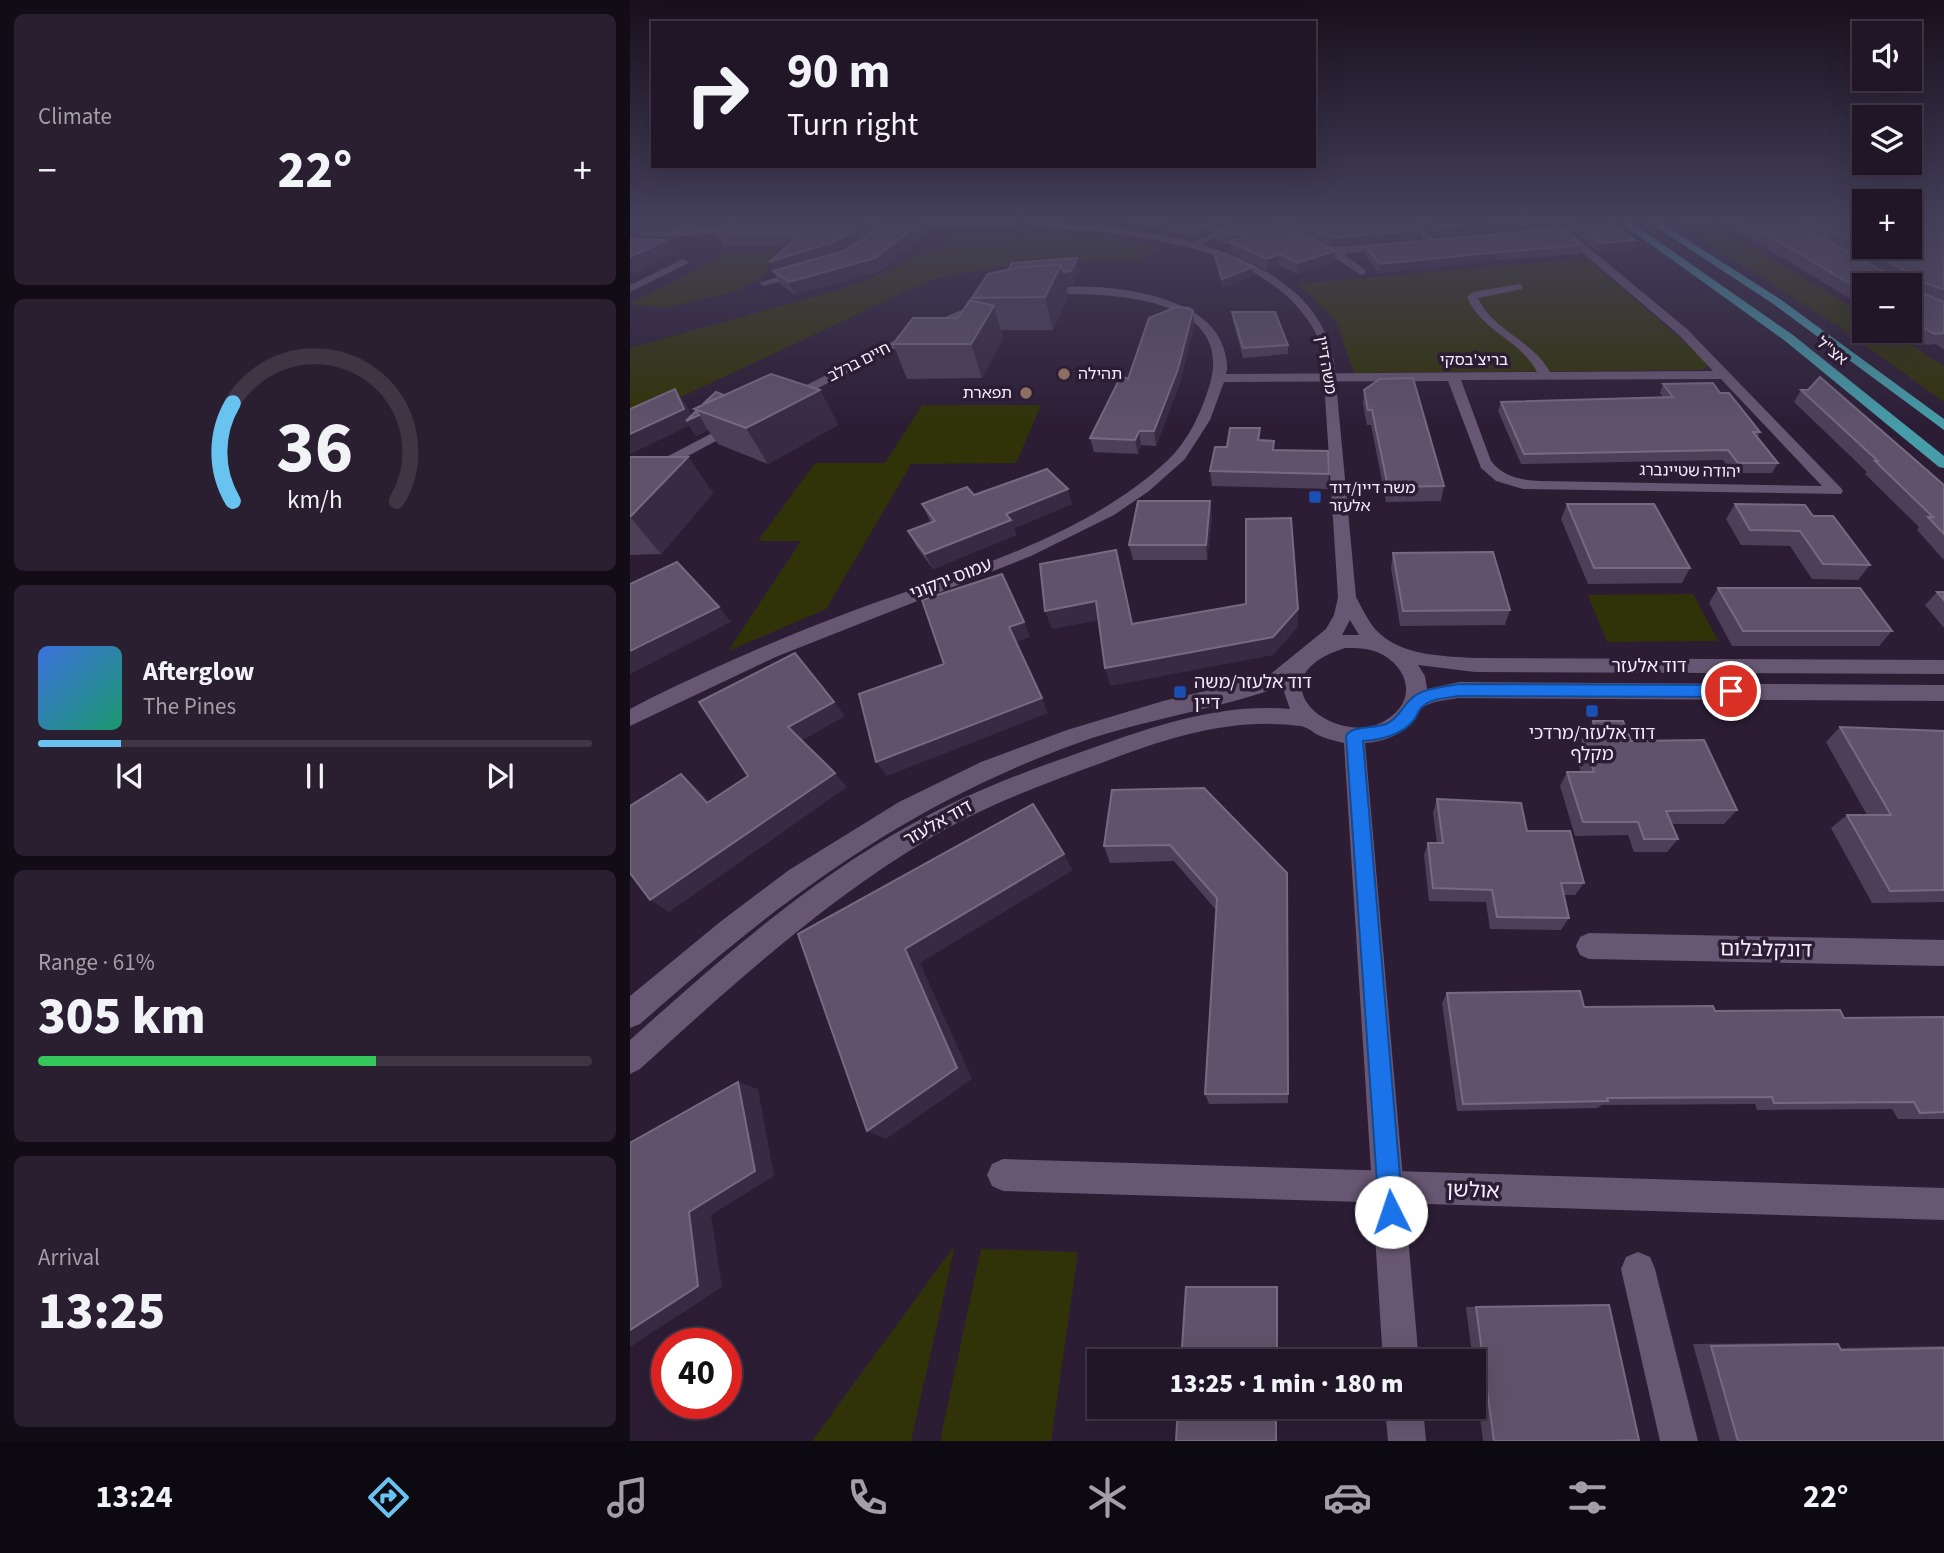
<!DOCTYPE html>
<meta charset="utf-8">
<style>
body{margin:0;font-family:"Source Sans 3","Noto Sans Hebrew",sans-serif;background:#291f30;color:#f1f3f6;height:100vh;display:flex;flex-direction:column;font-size:26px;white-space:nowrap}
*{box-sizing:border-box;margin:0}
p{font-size:23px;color:#a29fa8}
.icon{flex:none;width:38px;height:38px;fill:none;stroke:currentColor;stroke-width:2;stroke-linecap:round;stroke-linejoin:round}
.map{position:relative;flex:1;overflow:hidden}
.panel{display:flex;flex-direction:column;gap:14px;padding:14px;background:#120c16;width:630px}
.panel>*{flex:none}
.guide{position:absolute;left:21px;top:21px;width:665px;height:147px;border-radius:0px;box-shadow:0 7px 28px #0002,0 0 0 2px #3e3545;background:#211628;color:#f1f3f6;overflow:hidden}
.buttons{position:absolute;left:1222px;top:21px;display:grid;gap:14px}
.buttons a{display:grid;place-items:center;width:70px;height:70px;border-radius:0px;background:#211628;box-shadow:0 7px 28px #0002,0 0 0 2px #3e3545;font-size:35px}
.speed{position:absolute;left:21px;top:1328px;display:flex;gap:14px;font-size:35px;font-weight:700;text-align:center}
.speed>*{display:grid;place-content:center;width:91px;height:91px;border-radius:50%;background:#211628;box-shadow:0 7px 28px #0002,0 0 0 2px #3e3545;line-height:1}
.speed .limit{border:10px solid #d22;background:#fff;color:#111}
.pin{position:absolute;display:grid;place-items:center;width:60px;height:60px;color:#fff;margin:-30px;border:4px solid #fff;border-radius:50%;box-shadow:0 2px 7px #0007}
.me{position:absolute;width:77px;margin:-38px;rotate:356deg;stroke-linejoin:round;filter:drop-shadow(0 0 5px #0008)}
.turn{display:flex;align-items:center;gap:24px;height:147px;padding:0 21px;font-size:32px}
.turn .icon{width:91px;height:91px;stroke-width:2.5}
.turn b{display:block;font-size:49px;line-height:60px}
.big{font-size:52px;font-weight:800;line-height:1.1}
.panel .widget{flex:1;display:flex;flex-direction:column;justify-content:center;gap:10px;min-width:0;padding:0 24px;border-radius:10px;background:#291f30}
.panel .dial{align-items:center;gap:0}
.dial svg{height:182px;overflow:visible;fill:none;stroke:#3e3545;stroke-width:7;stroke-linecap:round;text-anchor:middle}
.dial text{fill:#f1f3f6;stroke:none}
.song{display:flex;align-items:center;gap:21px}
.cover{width:84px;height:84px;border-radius:10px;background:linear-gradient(135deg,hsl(220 70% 55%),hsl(160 70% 35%))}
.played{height:7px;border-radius:4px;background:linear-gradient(90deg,#69c3f1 15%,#3e3545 15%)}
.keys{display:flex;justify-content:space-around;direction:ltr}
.heat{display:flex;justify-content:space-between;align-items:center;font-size:38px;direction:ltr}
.charge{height:10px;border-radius:5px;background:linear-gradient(90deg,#34c759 61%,#3e3545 0)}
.trip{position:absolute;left:457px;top:1349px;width:399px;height:70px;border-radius:0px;background:#211628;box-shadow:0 7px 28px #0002,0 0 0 2px #3e3545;font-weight:800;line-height:70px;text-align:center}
.dock{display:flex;height:112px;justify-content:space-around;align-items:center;background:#0d0910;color:#a29fa8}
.dock .icon{width:49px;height:49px}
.dock .selected{color:#69c3f1}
.dock b{font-size:32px;color:#f1f3f6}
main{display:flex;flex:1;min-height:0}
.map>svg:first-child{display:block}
</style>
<main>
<section class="panel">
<div class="widget"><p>Climate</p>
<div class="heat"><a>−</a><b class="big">22°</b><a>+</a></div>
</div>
<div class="widget dial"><svg viewBox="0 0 100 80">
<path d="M14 69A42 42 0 1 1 86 69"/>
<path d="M14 69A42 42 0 0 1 14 26" stroke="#69c3f1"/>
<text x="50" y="56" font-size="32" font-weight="700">36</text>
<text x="50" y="72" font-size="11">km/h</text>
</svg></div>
<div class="widget">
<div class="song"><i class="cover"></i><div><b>Afterglow</b><p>The Pines</p></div></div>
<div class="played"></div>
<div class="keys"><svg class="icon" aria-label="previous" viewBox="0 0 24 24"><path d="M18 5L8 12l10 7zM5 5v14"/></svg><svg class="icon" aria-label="pause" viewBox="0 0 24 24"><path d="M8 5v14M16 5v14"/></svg><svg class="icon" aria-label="next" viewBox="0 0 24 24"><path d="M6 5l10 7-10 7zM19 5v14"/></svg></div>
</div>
<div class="widget"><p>Range · 61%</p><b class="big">305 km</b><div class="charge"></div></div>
<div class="widget"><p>Arrival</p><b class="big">13:25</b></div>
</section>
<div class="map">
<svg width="1314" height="1441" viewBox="0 0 1314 1441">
<rect width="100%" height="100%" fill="#2c1d35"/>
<g fill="#303307">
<polygon points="1046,223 1083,223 1234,314 1234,331 1260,331 1314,366 1314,402 1209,327"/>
<polygon points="394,228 470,234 531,247 509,260 381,265 319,275 294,283 0,421 0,348 208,290 247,276 316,242 324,229"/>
<polygon points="101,251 148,253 131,278 106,291 34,308 0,304"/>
<polygon points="957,258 1080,364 1073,370 724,373 706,321 668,284"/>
<polygon points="292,405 411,405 386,463 281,464 196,609 98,651 171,541 128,541 185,463 255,463"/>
<polygon points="1063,594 1088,641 977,642 958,595"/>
<polygon points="325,1245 281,1441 182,1441"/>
<polygon points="351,1249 448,1252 421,1441 310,1441"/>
</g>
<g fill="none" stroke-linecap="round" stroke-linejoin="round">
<g fill="#675772" fill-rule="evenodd">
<polygon points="606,223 619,223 562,248 554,246"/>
<polygon points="779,223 789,223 805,240 805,244 799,244"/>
<path d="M929,223L1057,329L1211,488L1213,491L1211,494L893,489L866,481L851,468L818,381L594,382L580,420L555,459L519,491L484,515L401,556L148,656L0,726V709L21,698C87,666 155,636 225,610C331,571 453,539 538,460C558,441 571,413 579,387C609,292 469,292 409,295L405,294V290C457,280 582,289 595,353C597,361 598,367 596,374L907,372C891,340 851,331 837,297L843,292L888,284L892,285V289L848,298C863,331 903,340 920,372L1083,371L1049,335L919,224ZM1091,379L1192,486L910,481C890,480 874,477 861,461L831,380Z"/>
<polygon points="761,243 766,246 764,248 714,254 735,270 735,274 731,275 693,250 698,247"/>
<polygon points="53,259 58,262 57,264 0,292 0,285"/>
<polygon points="174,268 178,269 178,273 134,286 129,283"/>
<polygon points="353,301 363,303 299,331 161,402 156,403 149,399 291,327"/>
<polygon points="109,419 116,423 114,426 0,487 0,476"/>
<polygon points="959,933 1314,940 1314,966 959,959 950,955 946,946 950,937"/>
<polygon points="373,1159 1314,1188 1314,1220 373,1191 362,1186 357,1175 362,1164"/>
<polygon points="1008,1252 1020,1257 1025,1269 1068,1441 1030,1441 991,1269 996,1257"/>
</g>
<g fill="#675772" fill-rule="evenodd">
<path d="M123,223L130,226L125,229C99,231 20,244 2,231L7,228L20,232H34L62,224L66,228Z"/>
<polygon points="210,223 385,223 381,226 213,228"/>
<path d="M394,223C493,223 682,240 704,361L726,597C732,608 738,621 746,630C770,656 812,656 845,658L1314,660V674L845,672L788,665L795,676L797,689L829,682L1314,685V701L829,698C818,700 799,701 791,709C787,713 785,719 781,723C770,736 752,742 735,743L789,1362H753L714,743C706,741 696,739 688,735C682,732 678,727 670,726C602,717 537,738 474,762C413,784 351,807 295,841C191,904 100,987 10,1069L0,1074V1040C88,961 179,880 282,824C341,791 405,768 468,746C530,724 593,703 660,709L652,686C586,710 515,719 448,743C271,807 149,901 10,1024L0,1028V996L90,922L159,870L269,802L351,762L437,730L533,701L638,676L696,629L704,615L708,597L693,366C691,354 690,340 684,330C644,259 546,241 473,232C455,230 406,230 394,223ZM720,620L729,635H712ZM715,648C726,648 737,648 747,652C774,663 788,694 763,715C714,758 614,680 715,648Z"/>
<polygon points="755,1407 793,1407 796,1441 758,1441"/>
</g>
<g fill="#469ca8" fill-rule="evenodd">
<polygon points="991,223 1002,223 1163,335 1314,456 1314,468 1309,467 1154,340"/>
<polygon points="1020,223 1031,223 1150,299 1314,419 1314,430 1142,303"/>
</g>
</g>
<g fill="#4d3f58">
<polygon points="104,223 239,223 241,230 232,240 249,223 300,223 302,229 250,271 165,295 150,284 139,262 158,245 94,247 87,235"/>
<polygon points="499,223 599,223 567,237"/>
<polygon points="642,223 784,223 790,230 789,238 702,246"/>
<polygon points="793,223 919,223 919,226 806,236"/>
<polygon points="933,223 979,223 1005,240 1002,248 968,252"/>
<polygon points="1091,223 1314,223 1314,350 1306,344 1297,345 1273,331 1279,331 1279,285 1234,285 1234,307 1155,259"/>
<polygon points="584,230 705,251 704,262 667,274 649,266 637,270 601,253 600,244 585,241"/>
<polygon points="952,245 949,254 867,260 749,273 734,254 735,246"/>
<polygon points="584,251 623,276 593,288 584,259"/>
<polygon points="450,271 443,284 436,285 438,296 423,330 371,330 373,339 352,378 277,379 263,344 328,318 343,301 342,298"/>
<polygon points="563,311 564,325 550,383 526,446 511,445 508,454 464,452 460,438"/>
<polygon points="602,312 658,345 658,354 613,358 603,321"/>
<polygon points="1033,384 1090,393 1130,432 1127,438 1148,463 1142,473 1103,473 1093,460 891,464 868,411 871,402 1033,397 1030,393"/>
<polygon points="190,390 208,425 138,464 88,444 78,430 66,436 59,425 0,454 0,409 55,403 61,416 66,411 64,409 94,395"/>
<polygon points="734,390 814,486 811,501 756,502 741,425 737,425 733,404"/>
<polygon points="1171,390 1314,485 1314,560 1287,530 1289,527 1235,474 1237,472 1164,402"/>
<polygon points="630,440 644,450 699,474 698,489 582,486 580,471 597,447"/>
<polygon points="0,457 58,457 83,493 31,554 0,555"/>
<polygon points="344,495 442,504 384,528 386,535 303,569 286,546 278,531 301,523 292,504"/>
<polygon points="580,501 582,516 577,560 503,560 499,545"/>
<polygon points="937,504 1060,568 1052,583 958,584 931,519"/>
<polygon points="1105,504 1183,516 1240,565 1228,580 1182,579 1160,546 1111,545 1096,519"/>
<polygon points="763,553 880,610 875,625 770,626 761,568"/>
<polygon points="1088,588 1262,631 1249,646 1102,646 1079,603"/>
<polygon points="1307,592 1314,592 1314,628 1295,605"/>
<polygon points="963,721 1001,741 1107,810 1094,824 1042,824 1048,839 1037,852 1004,852 998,835 945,836 930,786 937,772 951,772 945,754 953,740 956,740 955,736"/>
<polygon points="1210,727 1314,731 1314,902 1242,903 1201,828 1217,815 1237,815 1196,742"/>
<polygon points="482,790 657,873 658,1103 579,1104 575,1094 586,910 544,861 480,863 474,846"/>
<polygon points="807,799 897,831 954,883 945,895 934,895 939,918 931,930 860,929 856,902 799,901 794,855 798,843 807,843 803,813"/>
<polygon points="817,993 954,1007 1085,1011 1214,1018 1314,1017 1314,1119 1268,1119 1262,1109 1127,1110 1125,1104 972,1105 967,1108 827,1111 812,1003"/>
<polygon points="962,1305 977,1441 853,1441 836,1307"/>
<polygon points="1186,1343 1208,1344 1210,1348 1314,1346 1314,1441 1090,1441 1063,1344"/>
</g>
<g fill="#382a43">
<polygon points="232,223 239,223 241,230 229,243 209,255 143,271 145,275 139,262"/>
<polygon points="290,223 300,223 302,229 250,271 165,295 159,282"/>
<polygon points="580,223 599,223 567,237 567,229"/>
<polygon points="860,223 919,223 919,226 806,236 807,228"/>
<polygon points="790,230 789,238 702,246 703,238"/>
<polygon points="37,240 45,253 0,275 0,257"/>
<polygon points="1005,240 1002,248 968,252 970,243"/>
<polygon points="705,251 704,262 667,274 667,263"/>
<polygon points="869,252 867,260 749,273 750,264"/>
<polygon points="649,254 649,266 637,270 637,259"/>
<polygon points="447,258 450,271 443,284 436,285 438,296 423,330 415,297 431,265"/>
<polygon points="623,267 623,276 593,288 592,279"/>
<polygon points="364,306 373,339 352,378 341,344"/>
<polygon points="563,311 564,325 550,383 526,446 524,431"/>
<polygon points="45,389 55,403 62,418 69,415 78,430 66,436 59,425 0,454 0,434"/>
<polygon points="190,390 208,425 138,464 116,428"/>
<polygon points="509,431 511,445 508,454 505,440"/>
<polygon points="58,457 83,493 31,554 0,517"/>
<polygon points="438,489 442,504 384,528 386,535 303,569 295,554 376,514"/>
<polygon points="580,501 582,516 577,560 576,545"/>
<polygon points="466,601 471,620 422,629 415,611"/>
<polygon points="89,607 101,622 0,674 0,651"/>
<polygon points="668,609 668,627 643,655 480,686 475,668"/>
<polygon points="394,622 400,637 385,642 379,627"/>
<polygon points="412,698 418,713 257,776 246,762"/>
<polygon points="204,702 215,716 171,741 158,727"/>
<polygon points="205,773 217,787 39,912 20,900"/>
<polygon points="51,774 67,788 93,816 77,803"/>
<polygon points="434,854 443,870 290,963 342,1079 256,1139 237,1131 275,949"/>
<polygon points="108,1082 128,1089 144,1176 81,1215 92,1287 0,1347 0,1330 59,1212"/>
</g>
<g fill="#5f526a" stroke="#766a81" stroke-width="2">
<polygon points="104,223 232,223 224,231 204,242 139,262 170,235 159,236 162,233 87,235"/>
<polygon points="249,223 290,223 245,258 159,282 143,271 214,251 234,239"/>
<polygon points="537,223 580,223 567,229"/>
<polygon points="600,223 640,223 689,242 705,251 667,263 649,254 637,259 600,242 616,236 584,230"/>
<polygon points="663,223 784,223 790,230 703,238"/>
<polygon points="802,223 860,223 807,228"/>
<polygon points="945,223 979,223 1005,240 970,243"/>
<polygon points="1113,223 1166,223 1263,277 1278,276 1278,272 1187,223 1234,223 1234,247 1279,247 1279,223 1290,223 1314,233 1314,290 1283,278 1285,290 1314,302 1314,333 1304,334 1279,319 1279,285 1234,285 1234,292 1160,248"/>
<polygon points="930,228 952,245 869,252 750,264 735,246"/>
<polygon points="0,238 37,240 0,257"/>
<polygon points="584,251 589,252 623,267 592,279"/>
<polygon points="447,258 441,271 433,272 431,265 391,267 378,270 382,263"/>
<polygon points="431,265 415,297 342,298 358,274 391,267"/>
<polygon points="340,300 364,306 341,344 263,344 283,318 328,318"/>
<polygon points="546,307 559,308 563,311 548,369 524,431 509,431 505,440 460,438 491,376 498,379 519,318"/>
<polygon points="602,312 645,312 658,345 613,348"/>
<polygon points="141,374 190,390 116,428 64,409"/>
<polygon points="1190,377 1314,485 1314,534 1298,517 1303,517 1245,461 1248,461 1171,390 1178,390"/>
<polygon points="783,378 814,486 758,487 742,410 738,410 734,390 750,379"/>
<polygon points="1083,383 1090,393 1099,393 1130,432 1123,432 1148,463 1108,463 1098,450 894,454 871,402 1043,397 1033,384"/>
<polygon points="45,389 54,409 0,434 0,409"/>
<polygon points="86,392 94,395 73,404"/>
<polygon points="66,411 69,415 56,421"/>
<polygon points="600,428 630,428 628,440 644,441 643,450 698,451 699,474 580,471 585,447 597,447"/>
<polygon points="0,457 58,457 0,517"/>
<polygon points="417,469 438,489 376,514 381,520 295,554 278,531 305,521 292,504 337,487 344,495"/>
<polygon points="508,501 580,501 576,545 499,545"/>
<polygon points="937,504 1024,504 1060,568 964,568"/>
<polygon points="1105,504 1175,505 1183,516 1203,516 1240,565 1193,564 1170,531 1120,530"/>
<polygon points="661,518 668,609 643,637 475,668 466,601 415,611 410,564 486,550 502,624 616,604 616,519"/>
<polygon points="863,552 880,610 773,611 763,553"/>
<polygon points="47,562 89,607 0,651 0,584"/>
<polygon points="372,574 394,622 379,627 412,698 246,762 229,694 314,664 292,600"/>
<polygon points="1088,588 1230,588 1262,631 1113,631"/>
<polygon points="1307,592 1314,592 1314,600"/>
<polygon points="165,653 204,702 158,727 205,773 20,900 0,873 0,806 51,774 77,803 118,776 69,702"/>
<polygon points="963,721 993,721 1001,741 1074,740 1107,810 1036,811 1048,839 1014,839 1008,822 953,822 937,772 964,772 953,740 969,740"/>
<polygon points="1210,727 1314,731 1314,890 1260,891 1217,815 1261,815"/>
<polygon points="574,788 657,873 658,1094 575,1094 587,898 540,845 474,846 482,790"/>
<polygon points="807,799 891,803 897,831 940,831 954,883 931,883 939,918 867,917 862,890 803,888 798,843 813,843"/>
<polygon points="403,804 434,854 275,949 327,1068 237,1131 168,934"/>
<polygon points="950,991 954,1007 1083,1006 1085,1011 1210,1010 1214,1018 1314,1017 1314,1112 1290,1113 1284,1102 1144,1103 1142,1097 977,1098 978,1101 833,1104 817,993"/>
<polygon points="108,1082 125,1171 59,1212 68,1286 0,1330 0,1143"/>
<polygon points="556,1287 647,1287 647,1362 551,1362"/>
<polygon points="979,1305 1009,1440 977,1441 864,1441 846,1307"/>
<polygon points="1208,1344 1211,1350 1314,1348 1314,1441 1108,1441 1081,1346"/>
<polygon points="548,1407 646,1407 646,1441 546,1441"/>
</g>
<linearGradient id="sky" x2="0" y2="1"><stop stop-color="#18101d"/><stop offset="0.52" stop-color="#45405c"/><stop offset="1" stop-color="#45405c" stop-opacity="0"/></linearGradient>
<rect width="1314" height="425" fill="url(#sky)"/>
<path fill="#1a73e8" stroke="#114b97" stroke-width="2" d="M829,684L1101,685L1109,691L1101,697L829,696C818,698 801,698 792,707C788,710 787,717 783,721C771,735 750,740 733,741L773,1212L770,1221L761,1224L752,1221L749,1212L716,736C723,724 745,730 758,723C769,717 772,707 781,699C792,688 814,687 829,684Z"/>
<g fill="#8d6e63" stroke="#2c1d35" stroke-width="2.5">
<circle cx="434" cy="374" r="7"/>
<circle cx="396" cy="393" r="7"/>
</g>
<g fill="#1a4fb4" stroke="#2c1d35" stroke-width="2.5">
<rect x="678" y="490" width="14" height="14" rx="3.5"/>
<rect x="543" y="685" width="14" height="14" rx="3.5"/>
<rect x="955" y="704" width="14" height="14" rx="3.5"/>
</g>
<g text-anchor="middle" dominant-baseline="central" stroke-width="7" stroke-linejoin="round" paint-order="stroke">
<g font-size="16" fill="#f5ecfc" stroke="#2c1d35">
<text transform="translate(1202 351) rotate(39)">אצ"ל</text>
<text x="844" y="360">בריצ'בסקי</text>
<text transform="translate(229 362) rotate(-27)">חיים ברלב</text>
<text transform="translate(696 365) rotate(80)">משה דיין</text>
<text transform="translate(1060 471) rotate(1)">יהודה שטיינברג</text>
</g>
<g font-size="16" fill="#f5ecfc" stroke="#2c1d35" text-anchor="start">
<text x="448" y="374">תהילה</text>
<text x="382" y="393" text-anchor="end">תפארת</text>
<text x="699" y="488">משה דיין/דוד<tspan x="699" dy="18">אלעזר</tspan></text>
</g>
<g font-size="18" fill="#f5ecfc" stroke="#2c1d35">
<text transform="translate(321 579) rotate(-21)">עמוס ירקוני</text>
<text x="1019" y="666">דוד אלעזר</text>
<text transform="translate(308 823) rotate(-29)">דוד אלעזר</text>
</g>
<g font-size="18" fill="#f5ecfc" stroke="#2c1d35" text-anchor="start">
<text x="564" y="682">דוד אלעזר/משה<tspan x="564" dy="21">דיין</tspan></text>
<text x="962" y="733" text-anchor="middle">דוד אלעזר/מרדכי<tspan x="962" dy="21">מקלף</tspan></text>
</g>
<g font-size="21" fill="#f5ecfc" stroke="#2c1d35">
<text transform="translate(1136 949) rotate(1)">דונקלבלום</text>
<text transform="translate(843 1190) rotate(2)">אולשן</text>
</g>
</g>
</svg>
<div class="buttons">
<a><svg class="icon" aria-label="sound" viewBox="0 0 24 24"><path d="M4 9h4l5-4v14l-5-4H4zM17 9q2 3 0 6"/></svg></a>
<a><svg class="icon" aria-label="layers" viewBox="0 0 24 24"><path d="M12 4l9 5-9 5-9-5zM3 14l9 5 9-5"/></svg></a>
<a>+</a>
<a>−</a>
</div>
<div class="speed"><div class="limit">40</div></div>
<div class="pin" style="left:1101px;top:691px;background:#d93025"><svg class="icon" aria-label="arrive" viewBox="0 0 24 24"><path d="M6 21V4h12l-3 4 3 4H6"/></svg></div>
<svg class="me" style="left:761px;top:1212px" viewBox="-20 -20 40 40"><circle r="19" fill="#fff"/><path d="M0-13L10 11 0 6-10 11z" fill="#1a73e8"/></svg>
<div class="trip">13:25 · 1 min · 180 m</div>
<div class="guide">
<div class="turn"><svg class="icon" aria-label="right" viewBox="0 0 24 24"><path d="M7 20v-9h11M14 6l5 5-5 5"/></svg><div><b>90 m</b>Turn right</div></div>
</div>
</div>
</main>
<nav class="dock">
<b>13:24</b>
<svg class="icon selected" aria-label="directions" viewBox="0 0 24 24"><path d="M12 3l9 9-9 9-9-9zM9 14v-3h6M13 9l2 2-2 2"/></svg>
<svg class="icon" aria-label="music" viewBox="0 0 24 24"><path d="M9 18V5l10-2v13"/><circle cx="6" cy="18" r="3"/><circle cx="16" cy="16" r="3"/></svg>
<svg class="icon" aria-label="phone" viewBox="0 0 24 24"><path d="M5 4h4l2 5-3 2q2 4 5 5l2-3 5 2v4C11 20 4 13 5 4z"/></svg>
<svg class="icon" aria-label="climate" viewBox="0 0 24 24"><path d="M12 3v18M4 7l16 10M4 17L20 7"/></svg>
<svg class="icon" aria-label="car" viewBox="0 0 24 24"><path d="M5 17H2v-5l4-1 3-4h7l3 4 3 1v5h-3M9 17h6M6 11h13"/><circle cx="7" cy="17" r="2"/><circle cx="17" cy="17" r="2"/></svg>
<svg class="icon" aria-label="filters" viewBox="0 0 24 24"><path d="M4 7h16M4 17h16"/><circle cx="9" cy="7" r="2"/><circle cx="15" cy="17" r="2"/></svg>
<b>22°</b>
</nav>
